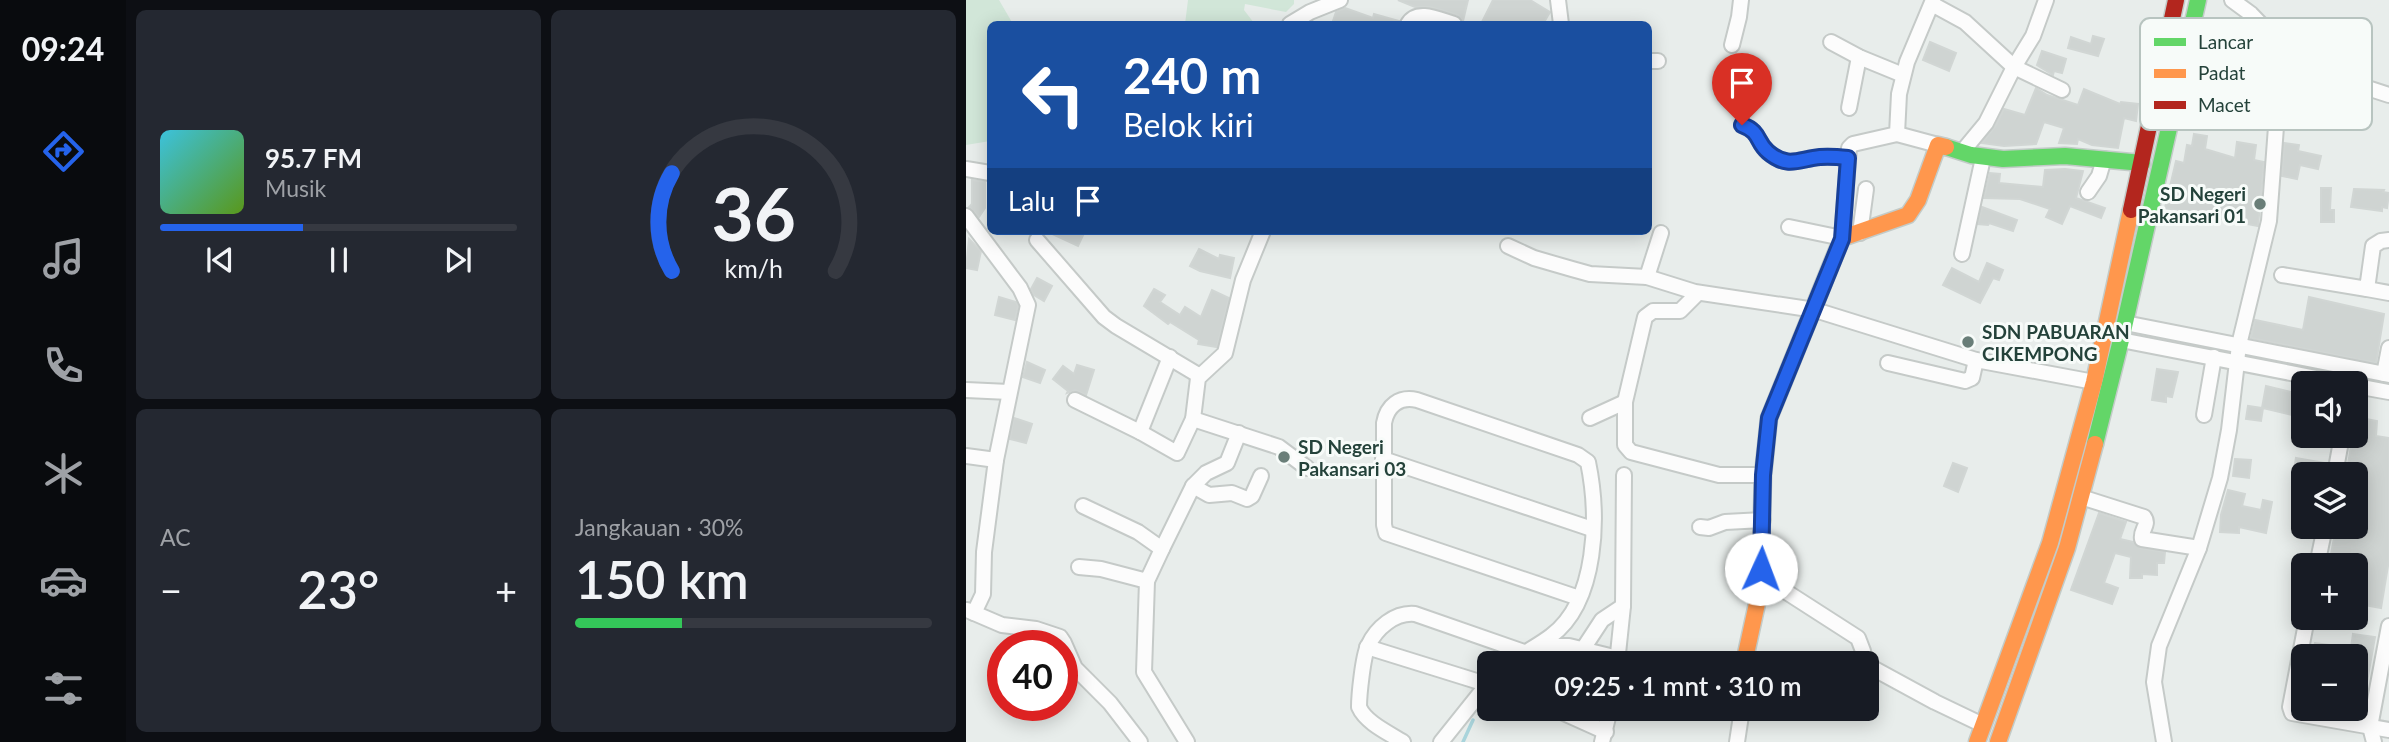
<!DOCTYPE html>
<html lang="id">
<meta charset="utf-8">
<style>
body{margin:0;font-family:Lato,sans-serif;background:#242831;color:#f1f3f6;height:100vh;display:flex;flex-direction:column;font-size:26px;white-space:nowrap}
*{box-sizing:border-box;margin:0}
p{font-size:23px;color:#9ea1a6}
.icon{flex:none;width:38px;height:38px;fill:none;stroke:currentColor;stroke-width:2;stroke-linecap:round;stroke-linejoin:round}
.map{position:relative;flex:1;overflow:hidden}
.panel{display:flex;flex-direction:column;gap:10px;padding:10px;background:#0d0f14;width:840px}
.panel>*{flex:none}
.hud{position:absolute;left:21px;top:21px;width:665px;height:214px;border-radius:10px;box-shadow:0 4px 18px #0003;background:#1a4fa0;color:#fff;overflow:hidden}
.buttons{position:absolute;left:1325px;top:371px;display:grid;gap:14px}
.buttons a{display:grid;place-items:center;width:77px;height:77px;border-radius:10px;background:#171b24;box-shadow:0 4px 18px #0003;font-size:35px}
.speed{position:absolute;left:21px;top:630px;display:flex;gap:14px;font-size:35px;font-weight:700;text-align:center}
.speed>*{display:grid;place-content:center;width:91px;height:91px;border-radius:50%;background:#171b24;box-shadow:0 4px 18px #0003;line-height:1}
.speed .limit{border:10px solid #d22;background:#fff;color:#111}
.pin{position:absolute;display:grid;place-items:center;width:60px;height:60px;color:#fff;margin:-72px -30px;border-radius:50% 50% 50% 0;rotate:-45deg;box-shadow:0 0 7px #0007}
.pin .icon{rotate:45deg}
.me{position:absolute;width:77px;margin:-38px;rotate:2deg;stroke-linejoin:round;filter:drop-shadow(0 0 5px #0008)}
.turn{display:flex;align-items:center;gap:24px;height:147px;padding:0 21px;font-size:32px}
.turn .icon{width:91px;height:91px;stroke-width:2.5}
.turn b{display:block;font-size:49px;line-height:60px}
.then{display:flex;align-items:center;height:66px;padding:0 21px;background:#0003;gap:14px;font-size:26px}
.big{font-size:52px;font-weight:600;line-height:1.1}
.panel .card{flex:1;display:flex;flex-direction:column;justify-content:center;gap:10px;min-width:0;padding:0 24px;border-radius:10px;background:#242831}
.panel .dial{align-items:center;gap:0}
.dial svg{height:182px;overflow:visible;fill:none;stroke:#363941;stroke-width:7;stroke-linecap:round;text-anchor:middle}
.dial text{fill:#f1f3f6;stroke:none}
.song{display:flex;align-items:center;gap:21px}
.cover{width:84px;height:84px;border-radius:10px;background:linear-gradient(135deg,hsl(190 70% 55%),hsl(90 70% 35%))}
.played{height:7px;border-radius:4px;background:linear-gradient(90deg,#2563eb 40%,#363941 40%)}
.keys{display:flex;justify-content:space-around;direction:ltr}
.heat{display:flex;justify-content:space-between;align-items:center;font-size:38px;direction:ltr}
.charge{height:10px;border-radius:5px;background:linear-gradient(90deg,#34c759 30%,#363941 0)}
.panel .tiles{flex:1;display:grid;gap:10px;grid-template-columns:repeat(2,1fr)}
.trip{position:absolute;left:511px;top:651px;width:402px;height:70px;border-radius:10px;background:#171b24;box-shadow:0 4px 18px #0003;font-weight:600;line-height:70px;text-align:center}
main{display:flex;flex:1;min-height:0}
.dock{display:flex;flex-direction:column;width:126px;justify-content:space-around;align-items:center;background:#090b0e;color:#9ea1a6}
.dock .icon{width:49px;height:49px}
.dock .current{color:#2563eb}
.dock b{font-size:32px;color:#f1f3f6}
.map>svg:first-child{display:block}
</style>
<main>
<nav class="dock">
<b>09:24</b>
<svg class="icon current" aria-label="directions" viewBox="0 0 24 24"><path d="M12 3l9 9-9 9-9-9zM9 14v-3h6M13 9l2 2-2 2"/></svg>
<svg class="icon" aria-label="music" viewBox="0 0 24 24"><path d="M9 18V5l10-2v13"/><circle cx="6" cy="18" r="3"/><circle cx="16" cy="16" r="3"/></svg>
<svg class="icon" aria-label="phone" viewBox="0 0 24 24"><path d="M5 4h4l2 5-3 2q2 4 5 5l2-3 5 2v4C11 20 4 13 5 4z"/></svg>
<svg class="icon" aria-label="climate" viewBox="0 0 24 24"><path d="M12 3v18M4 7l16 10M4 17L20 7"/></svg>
<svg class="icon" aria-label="car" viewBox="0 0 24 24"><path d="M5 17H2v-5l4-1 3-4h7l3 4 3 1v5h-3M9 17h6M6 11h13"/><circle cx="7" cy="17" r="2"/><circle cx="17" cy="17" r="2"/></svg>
<svg class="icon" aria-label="filters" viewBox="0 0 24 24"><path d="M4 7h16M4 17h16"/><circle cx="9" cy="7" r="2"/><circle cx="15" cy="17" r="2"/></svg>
</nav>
<section class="panel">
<div class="tiles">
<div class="card">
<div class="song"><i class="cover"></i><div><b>95.7 FM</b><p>Musik</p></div></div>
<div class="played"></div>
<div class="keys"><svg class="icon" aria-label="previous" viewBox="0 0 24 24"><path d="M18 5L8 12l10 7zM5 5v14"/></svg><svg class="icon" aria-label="pause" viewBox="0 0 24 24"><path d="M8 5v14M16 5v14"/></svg><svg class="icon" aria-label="next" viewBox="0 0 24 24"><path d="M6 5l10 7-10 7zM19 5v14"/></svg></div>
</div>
<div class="card dial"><svg viewBox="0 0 100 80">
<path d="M14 69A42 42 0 1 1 86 69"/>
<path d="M14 69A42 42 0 0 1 14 26" stroke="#2563eb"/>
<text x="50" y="56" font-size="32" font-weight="700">36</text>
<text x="50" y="72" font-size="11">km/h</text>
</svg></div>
<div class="card"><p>AC</p>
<div class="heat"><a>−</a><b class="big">23°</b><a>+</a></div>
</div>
<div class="card"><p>Jangkauan · 30%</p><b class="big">150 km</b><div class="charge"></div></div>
</div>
</section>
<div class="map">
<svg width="1423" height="742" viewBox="0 0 1423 742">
<rect width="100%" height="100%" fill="#e8edeb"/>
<g fill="#d1e6d8">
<polygon points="0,0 33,0 47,24 24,24 24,141 0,145"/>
<polygon points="222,0 328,0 328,4 320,12 279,4 278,10 288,23 305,21 308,24 219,24"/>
</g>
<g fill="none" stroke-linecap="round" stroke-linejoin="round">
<polyline stroke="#a9d4db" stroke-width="3.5" points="497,742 507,720"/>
</g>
<g fill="#cfd4d2" stroke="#d1d6d4" stroke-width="2">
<polygon points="432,0 502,0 497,21 492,15 479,11 464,7 449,7"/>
<polygon points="527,0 564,0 584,12 577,24 521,24 516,22"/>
<polygon points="379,8 407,18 408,14 433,21 433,24 366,24 370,12"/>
<polygon points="1127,36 1138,39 1132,56 1102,48 1105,37 1125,44"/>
<polygon points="964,42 990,53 983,71 957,60"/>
<polygon points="1076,51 1100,59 1096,73 1088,71 1087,75 1071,65"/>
<polygon points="1070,88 1081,95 1112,105 1118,89 1154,104 1155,102 1172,104 1170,121 1158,118 1152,148 1126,145 1112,139 1111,144 1093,143 1098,128 1078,122 1070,144 1038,146 1016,143 1029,127 1038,109 1059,115"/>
<polygon points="1228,134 1241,136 1239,149 1269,158 1271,142 1290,145 1288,160 1298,162 1292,226 1199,208 1210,161 1218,163 1221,145 1226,146"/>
<polygon points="1318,143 1333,145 1332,151 1355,156 1352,169 1334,165 1331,179 1316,176"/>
<polygon points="1099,169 1117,171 1110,198 1139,208 1135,218 1104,206 1096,224 1080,217 1084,209 1054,199 1018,198 1024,173 1034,174 1033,183 1077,187 1079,170"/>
<polygon points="6,180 19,182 19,208 13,217 3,207 6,204"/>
<polygon points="1355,188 1365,188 1364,210 1368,210 1368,222 1355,222"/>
<polygon points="1388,189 1418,190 1417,192 1423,193 1421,208 1416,207 1416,211 1385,207"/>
<polygon points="1016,207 1051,220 1047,231 1023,223 1022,225 1012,224"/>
<polygon points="80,231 119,231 112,246"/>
<polygon points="3,239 15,251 11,270 0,268"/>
<polygon points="233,249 253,259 254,255 268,258 264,278 234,271 224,266"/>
<polygon points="1021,263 1037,270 1033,280 1027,278 1014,303 977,285 986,268 1013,282"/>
<polygon points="71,278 86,286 78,301 68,295 65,289"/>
<polygon points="188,289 199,295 194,302 214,315 219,307 235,317 246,290 263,298 251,347 232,344 233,340 204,322 202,324 178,306"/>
<polygon points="33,297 50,302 52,306 49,320 29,315"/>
<polygon points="1343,297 1418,314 1410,363 1285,338 1289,320 1337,330"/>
<polygon points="61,362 79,370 74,383 57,377"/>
<polygon points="111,365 128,370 120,395 109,390 101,393 102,391 87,379 97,366 108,374"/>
<polygon points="1191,369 1212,372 1206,397 1200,396 1200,402 1186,400"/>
<polygon points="1300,386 1337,395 1334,417 1297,408 1295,421 1280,419 1282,406 1296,408"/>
<polygon points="1390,417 1411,421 1410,436 1423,438 1423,560 1415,608 1393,604 1401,565 1363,565 1370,527 1390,527 1390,472 1381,470 1385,446 1390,436"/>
<polygon points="48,418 66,424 60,443 44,439"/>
<polygon points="1330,458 1359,463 1357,474 1328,470"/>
<polygon points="1269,459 1285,460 1283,478 1267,476"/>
<polygon points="987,463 1001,468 992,492 978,486"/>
<polygon points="1262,490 1279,494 1276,506 1295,510 1297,500 1306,502 1300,533 1273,527 1273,533 1254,532 1255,515"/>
<polygon points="1133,513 1160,522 1154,539 1167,542 1174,548 1199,552 1198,563 1191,563 1191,575 1176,574 1176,578 1164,578 1165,557 1149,553 1138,583 1152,588 1146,604 1105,590"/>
<polygon points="1387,634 1409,637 1395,715 1390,714 1390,656 1346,654 1349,643 1385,648"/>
</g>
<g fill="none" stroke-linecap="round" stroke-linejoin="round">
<defs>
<g id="street">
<polyline points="592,0 595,24"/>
<polyline points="1266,0 1285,14 1316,46 1386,83 1423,95"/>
<polyline points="966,4 999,22 1048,67 1096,90"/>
<polyline points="324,24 344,12 374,0"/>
<path d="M442,24C451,8 474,20 488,24"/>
<polyline points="865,42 893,57 937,75"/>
<polyline points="766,45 773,17 775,0"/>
<polyline points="682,61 692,61"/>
<polyline points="883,108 893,57"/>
<path d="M776,125C795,132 790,142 802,152C821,169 833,159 854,157C863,156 873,157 882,158"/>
<polyline points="931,134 972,145"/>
<polyline points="996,152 1020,123 1048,67 1067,36 1080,0"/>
<polyline points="0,169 24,173"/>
<polyline points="1122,192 1133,176 1138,159"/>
<polyline points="0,216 54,288 62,305 30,460 18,552 17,594 8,613"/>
<polyline points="823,227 876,238 883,148 887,144 931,134 933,94 941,62 967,0"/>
<polyline points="894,233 900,189"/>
<polyline points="71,240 138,317 150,326 234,376"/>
<polyline points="542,246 568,258 606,269 624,274 681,277 729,292 849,310 1010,360 1128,382"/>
<polyline points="996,254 1017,158"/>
<polyline points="1316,275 1401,289 1407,246 1415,241 1423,240"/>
<polyline points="681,277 695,233"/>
<polyline points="1401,289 1423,293"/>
<polyline points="732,293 714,311 687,311 679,317 659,402 659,445 665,452 753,475 797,475"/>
<polyline points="1159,323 1423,375"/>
<polyline points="1155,340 1376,383"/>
<polyline points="922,363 999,381 1006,378 1010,360"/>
<polyline points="1418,374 1423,348"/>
<polyline points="1390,386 1423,392"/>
<polyline points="0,390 43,392"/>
<polyline points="109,400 174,432 211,453 227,419 232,378 259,353 277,280 297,231"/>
<polyline points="1238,415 1248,357"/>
<polyline points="624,418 659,402"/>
<polyline points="227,419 313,447 341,468"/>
<polyline points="174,432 204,357"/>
<polyline points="0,456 30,460"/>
<polyline points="417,459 626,529"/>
<polyline points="1369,474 1376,436"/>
<polyline points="227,486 243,495 266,493 281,499 286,496 295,476"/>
<path d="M1115,497L1178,517C1184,525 1174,530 1176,539L1233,548"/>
<polyline points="734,527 743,528 759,522 797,520"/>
<polyline points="196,549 227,486 240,473 261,463 273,433"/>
<polyline points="1351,565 1359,527"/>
<polyline points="113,567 135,569 181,581 196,549 172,532 117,506"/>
<path d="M795,569C809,577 811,584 822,593L892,638L897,651L895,663"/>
<polyline points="181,581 178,672 221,742"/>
<polyline points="1,610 36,625 70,629 94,637 98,643 109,668 144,703 174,742"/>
<polyline points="1341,618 1324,707 1326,713 1423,730"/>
<polyline points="571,646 603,646 652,658"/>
<polyline points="401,647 520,684"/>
<polyline points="617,649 636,620 657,606"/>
<path d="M544,663C557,653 572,646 585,636C632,601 633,515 622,462L612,455L451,400C433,396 421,406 418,423V525L420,533L613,598"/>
<polyline points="651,663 657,606 658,475"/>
<polyline points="901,665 969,702 1017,725"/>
<polyline points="589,709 640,732"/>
<path d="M437,742C423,733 400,723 393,707C393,695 397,656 402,646C410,628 429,612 449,614L558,652"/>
<polyline points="475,742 523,682"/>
<polyline points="636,742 644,709"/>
<polyline points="771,742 776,709"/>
<polyline points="1198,742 1188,682 1193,646 1233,548 1254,478 1263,430 1273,345 1303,221 1316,46"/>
<polyline points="1408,742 1404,727 1423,626"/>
</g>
<g id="fast">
<polyline points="980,147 1005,155 1037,159 1099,156 1176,163"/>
<polyline points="1129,444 1155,340 1232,0"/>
</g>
<g id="slow">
<polyline points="778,663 794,590 797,475 803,418 876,238 942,215 952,200 972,145 980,147"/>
<polyline points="1011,742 1084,543 1128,382 1165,210"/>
<polyline points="1032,742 1101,548 1129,444"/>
</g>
<polyline id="jam" points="1165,210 1210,0"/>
</defs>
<use href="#street" stroke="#c5cac8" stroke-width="18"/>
<use href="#fast" stroke="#c3cbc8" stroke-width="19"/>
<use href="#slow" stroke="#c3cbc8" stroke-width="19"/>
<use href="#jam" stroke="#c3cbc8" stroke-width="19"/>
<use href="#street" stroke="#fcfcfc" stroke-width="14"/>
<use href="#fast" stroke="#63d668" stroke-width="16"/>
<use href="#slow" stroke="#ff974d" stroke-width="16"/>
<use href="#jam" stroke="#b3261e" stroke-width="16"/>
</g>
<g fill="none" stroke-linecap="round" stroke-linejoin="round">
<defs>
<path id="route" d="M776,125C795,132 790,142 802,152C822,169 833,159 854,157C863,156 873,157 882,158L876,239L803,418L797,475L795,569"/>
</defs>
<use href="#route" stroke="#184099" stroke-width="18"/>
<use href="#route" stroke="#2563eb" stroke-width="12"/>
</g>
<g fill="#697e78" stroke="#f7fbf9" stroke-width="2.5">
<circle cx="1294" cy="204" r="7"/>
<circle cx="1002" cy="342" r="7"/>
<circle cx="318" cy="457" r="7"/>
</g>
<g text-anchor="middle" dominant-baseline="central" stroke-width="6" stroke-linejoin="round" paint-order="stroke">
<g font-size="19" font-weight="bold" fill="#24423a" stroke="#f7fbf9" text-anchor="start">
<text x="1280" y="193" text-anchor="end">SD Negeri<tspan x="1280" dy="22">Pakansari 01</tspan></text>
<text x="1016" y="331">SDN PABUARAN<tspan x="1016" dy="22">CIKEMPONG</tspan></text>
<text x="332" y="446">SD Negeri<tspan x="332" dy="22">Pakansari 03</tspan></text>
</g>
</g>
<rect x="1174" y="18" width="232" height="112" rx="10" fill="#f7fbf9" stroke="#b8c4c0" stroke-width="2"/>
<rect x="1188" y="38" width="32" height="8" fill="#63d668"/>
<rect x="1188" y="69" width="32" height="9" fill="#ff974d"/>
<rect x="1188" y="101" width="32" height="8" fill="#b3261e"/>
<g font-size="19" fill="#24423a">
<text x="1232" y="49">Lancar</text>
<text x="1232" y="80">Padat</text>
<text x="1232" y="112">Macet</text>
</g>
</svg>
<div class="buttons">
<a><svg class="icon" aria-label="sound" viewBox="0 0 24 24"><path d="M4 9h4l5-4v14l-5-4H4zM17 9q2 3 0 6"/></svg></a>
<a><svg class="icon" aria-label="layers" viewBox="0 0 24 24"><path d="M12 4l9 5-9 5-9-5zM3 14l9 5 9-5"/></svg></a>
<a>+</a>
<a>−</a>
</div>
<div class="speed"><div class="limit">40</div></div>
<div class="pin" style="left:776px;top:125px;background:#d93025"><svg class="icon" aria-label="arrive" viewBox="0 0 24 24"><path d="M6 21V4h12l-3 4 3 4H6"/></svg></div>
<svg class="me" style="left:795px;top:569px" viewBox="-20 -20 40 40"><circle r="19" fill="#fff"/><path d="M0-13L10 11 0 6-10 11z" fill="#2563eb"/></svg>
<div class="trip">09:25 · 1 mnt · 310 m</div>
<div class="hud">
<div class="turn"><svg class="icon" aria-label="left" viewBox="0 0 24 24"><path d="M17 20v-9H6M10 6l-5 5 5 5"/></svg><div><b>240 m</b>Belok kiri</div></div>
<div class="then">Lalu<svg class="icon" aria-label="arrive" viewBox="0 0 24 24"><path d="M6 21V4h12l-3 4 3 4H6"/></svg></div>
</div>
</div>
</main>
